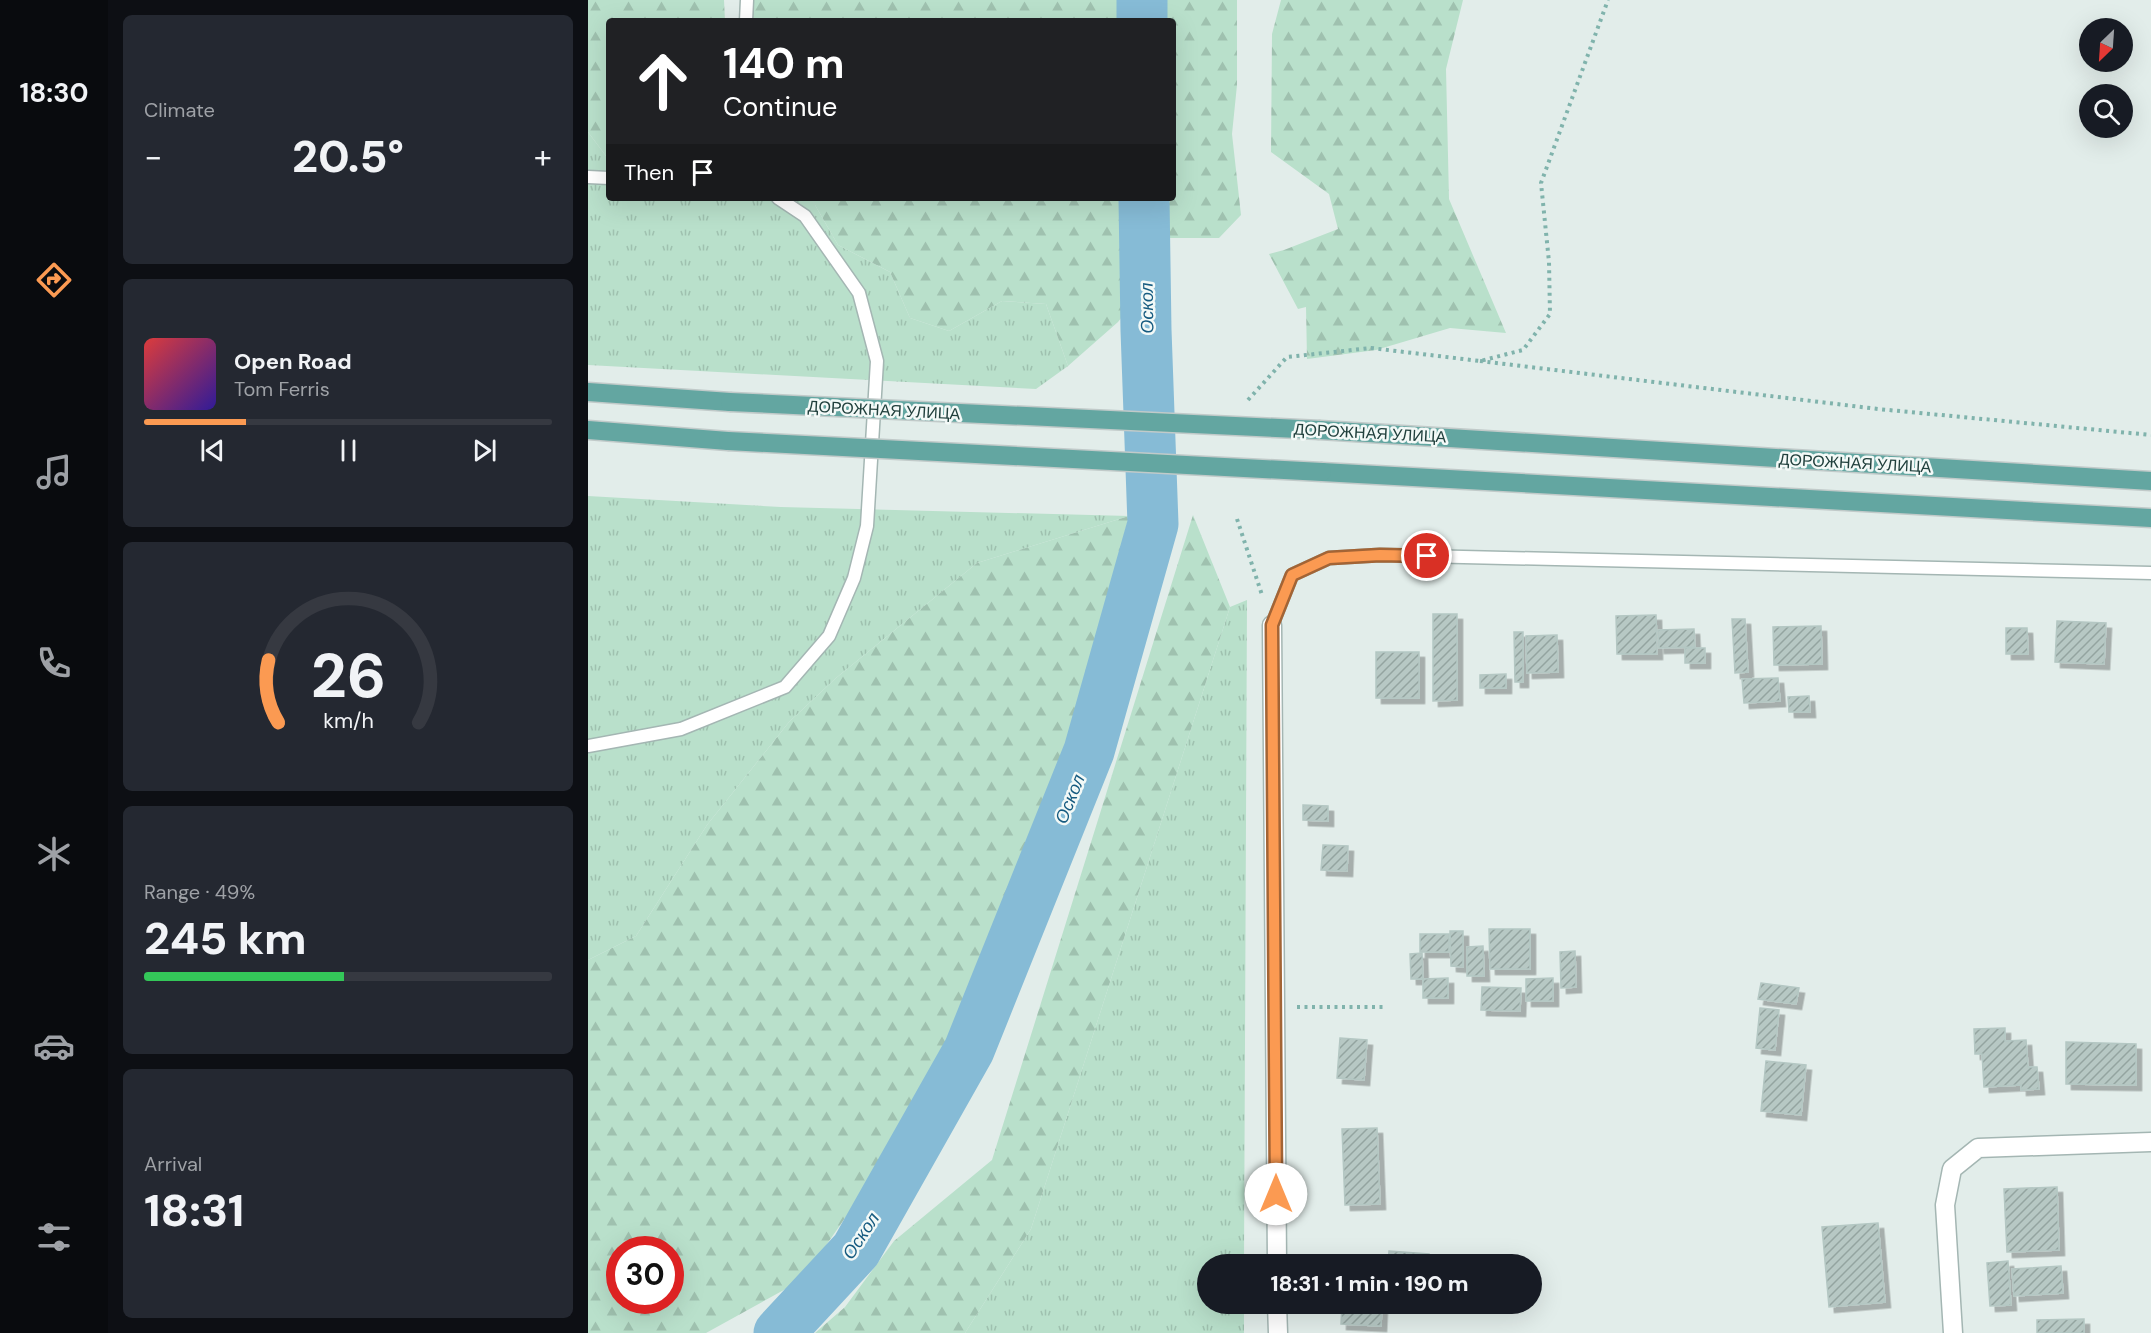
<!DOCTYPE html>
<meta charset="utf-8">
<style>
body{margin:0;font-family:"DM Sans",sans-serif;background:#242831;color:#f1f3f6;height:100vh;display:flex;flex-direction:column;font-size:22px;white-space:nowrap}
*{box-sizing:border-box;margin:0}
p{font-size:20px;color:#9ea1a6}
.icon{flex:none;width:33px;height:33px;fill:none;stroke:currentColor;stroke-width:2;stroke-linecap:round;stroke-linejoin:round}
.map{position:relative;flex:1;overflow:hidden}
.drawer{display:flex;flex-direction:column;gap:15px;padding:15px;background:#0d0f14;width:480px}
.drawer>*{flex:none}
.top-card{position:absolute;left:18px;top:18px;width:570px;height:183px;border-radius:6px;box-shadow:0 6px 24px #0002;background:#202124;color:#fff;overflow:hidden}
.needle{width:39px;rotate:205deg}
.fabs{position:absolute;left:1491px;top:18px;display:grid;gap:12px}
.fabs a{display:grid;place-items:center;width:54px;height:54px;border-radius:50%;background:#171b24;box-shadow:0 6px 24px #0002;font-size:30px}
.speed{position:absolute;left:18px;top:1236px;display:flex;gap:12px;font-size:30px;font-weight:700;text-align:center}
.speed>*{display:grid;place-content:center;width:78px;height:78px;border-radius:50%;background:#171b24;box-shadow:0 6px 24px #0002;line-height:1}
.speed .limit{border:9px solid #d22;background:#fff;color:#111}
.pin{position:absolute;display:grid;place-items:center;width:51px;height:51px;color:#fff;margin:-26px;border:3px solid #fff;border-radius:50%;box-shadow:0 2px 6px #0007}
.me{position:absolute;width:66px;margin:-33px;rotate:0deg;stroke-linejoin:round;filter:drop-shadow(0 0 4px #0008)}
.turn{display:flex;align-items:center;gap:21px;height:126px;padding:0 18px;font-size:27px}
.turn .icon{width:78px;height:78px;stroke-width:2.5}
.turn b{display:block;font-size:42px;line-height:51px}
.then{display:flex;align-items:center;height:57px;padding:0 18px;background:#0003;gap:12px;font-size:22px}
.big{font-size:45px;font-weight:800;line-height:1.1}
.drawer .card{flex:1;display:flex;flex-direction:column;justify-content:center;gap:9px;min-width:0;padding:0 21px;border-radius:9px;background:#242831}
.drawer .dial{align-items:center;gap:0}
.dial svg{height:156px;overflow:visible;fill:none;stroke:#363941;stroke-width:7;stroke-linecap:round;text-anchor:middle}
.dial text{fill:#f1f3f6;stroke:none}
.song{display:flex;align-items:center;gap:18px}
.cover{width:72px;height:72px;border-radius:9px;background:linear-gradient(135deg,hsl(0 70% 55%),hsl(250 70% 35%))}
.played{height:6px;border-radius:3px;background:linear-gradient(90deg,#fb9a52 25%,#363941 25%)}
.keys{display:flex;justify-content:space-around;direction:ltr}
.heat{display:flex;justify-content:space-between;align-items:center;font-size:33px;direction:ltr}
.charge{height:9px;border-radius:4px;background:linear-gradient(90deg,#34c759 49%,#363941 0)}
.trip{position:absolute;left:609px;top:1254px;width:345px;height:60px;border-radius:30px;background:#171b24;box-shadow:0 6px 24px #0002;font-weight:800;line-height:60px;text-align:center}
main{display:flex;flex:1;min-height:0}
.menu{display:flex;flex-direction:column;width:108px;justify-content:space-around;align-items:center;background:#090b0e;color:#9ea1a6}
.menu .icon{width:42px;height:42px}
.menu .on{color:#fb9a52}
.menu b{font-size:27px;color:#f1f3f6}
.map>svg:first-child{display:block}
</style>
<main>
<nav class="menu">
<b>18:30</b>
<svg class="icon on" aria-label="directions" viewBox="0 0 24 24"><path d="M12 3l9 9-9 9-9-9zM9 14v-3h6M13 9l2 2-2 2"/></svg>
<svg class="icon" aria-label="music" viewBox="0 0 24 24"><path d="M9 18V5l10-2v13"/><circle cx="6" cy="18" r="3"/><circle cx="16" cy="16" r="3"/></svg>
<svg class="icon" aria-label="phone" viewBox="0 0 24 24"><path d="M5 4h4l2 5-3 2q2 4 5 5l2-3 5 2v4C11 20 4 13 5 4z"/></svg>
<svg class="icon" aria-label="climate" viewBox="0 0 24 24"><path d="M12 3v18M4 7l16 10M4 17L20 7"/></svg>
<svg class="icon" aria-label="car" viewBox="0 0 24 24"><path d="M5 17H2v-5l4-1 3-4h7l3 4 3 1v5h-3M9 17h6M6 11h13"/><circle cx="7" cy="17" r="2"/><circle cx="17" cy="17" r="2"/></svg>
<svg class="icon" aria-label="filters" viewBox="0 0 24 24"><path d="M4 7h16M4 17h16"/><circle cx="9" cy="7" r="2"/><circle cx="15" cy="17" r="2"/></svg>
</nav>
<section class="drawer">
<div class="card"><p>Climate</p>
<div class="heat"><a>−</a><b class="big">20.5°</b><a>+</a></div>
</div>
<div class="card">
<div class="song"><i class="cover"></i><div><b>Open Road</b><p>Tom Ferris</p></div></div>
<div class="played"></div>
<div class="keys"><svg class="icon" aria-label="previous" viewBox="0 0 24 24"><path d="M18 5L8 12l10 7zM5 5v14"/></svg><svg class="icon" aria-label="pause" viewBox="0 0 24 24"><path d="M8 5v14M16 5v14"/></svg><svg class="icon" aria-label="next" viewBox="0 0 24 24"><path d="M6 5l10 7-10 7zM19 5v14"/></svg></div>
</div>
<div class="card dial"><svg viewBox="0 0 100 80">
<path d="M14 69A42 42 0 1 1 86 69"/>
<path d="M14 69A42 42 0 0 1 9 37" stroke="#fb9a52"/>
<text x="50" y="56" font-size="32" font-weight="700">26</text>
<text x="50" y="72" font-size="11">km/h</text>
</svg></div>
<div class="card"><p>Range · 49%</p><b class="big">245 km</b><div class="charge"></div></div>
<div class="card"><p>Arrival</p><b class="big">18:31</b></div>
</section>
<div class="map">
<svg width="1563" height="1333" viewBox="0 0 1563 1333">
<defs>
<pattern id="grass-tufts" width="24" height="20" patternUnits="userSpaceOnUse" patternTransform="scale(1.5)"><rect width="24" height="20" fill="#b9e0cb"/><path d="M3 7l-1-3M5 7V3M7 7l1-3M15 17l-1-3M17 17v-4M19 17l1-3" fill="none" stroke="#9fc1af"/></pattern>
<pattern id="forest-firs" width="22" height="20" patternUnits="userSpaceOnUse" patternTransform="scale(1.5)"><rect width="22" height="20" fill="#b9e0cb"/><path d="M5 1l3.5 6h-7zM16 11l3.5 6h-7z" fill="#9fc1af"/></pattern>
<pattern id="building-hatch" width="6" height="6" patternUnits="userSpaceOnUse" patternTransform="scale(1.5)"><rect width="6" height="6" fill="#b7c8c4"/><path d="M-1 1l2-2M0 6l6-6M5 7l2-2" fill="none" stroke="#94a4a0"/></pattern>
<filter id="shadow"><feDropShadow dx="5.5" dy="5.5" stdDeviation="0" flood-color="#0004"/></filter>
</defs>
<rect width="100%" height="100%" fill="#e2edea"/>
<g fill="url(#grass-tufts)">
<polygon points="0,132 21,160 21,198 223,198 250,245 302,272 322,318 361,331 414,301 458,304 480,366 448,389 0,365"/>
<polygon points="0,496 193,507 541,516 389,563 248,678 201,722 119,825 48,936 0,960"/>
<polygon points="659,600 656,1264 620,1264 620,1304 656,1304 656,1333 377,1333 443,1229 642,607"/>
</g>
<g fill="url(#forest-firs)" fill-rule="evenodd">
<polygon points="0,0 136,0 137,21 21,21 21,160 0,132"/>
<polygon points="152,0 546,0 546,21 151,21"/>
<polygon points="574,0 649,0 649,85 644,134 653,215 631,238 577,238 576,198 585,198 585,21 574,21"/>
<polygon points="693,0 875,0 858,69 861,199 918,333 862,328 788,350 719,359 718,307 710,309 681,254 696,250 750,229 741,194 683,152 684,34"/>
<polygon points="223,198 551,198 553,293 530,322 480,366 458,304 414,301 361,331 322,318 302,272 250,245"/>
<polygon points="605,515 642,607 443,1229 377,1333 227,1333 257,1307 306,1241 404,1160"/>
<path d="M541,516L470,787L388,987L316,1133L214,1280L118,1333H0V960L48,936L119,825L201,722L248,678L389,563ZM32,1250H82V1300H32Z"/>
</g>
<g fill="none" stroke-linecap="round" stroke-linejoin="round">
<g stroke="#86bbd6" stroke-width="51">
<polyline points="554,0 554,21"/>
<polyline points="191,1333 268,1250 381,1050 501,751 565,524 558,330 556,198"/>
</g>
</g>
<g fill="url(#building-hatch)" stroke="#b4c7c3" stroke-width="1.5" filter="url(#shadow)">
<polygon points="845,614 869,614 869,700 845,701"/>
<polygon points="1068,615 1069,654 1029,654 1028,616"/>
<polygon points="1144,619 1157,619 1160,672 1147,673"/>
<polygon points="1469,621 1518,623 1516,664 1467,662"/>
<polygon points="1233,626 1234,664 1186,665 1185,627"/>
<polygon points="1418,628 1439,628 1440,654 1418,654"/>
<polygon points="1106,629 1107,647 1071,648 1070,630"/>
<polygon points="926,632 935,632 935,682 927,682"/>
<polygon points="969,635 970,672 939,673 938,636"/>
<rect x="1097" y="648" width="20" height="15"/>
<rect x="788" y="652" width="43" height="46"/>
<polygon points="918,674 918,688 892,688 892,675"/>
<polygon points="1190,678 1192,701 1156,703 1154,679"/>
<polygon points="1221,696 1222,712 1201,712 1200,697"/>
<polygon points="715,805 740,806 740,821 715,820"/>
<polygon points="735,845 760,846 759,871 733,870"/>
<polygon points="901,929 942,929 942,969 902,969"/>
<polygon points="862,931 875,931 875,967 863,966"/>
<rect x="832" y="934" width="29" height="18"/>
<polygon points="895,946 896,976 879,976 879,947"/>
<polygon points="987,951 988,987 973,988 972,952"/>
<polygon points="834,953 835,979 823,979 822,954"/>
<polygon points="860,978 860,998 835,998 835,979"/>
<polygon points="965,978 965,1001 938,1001 938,979"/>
<polygon points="1173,983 1211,988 1208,1004 1170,999"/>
<polygon points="894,987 933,988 932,1011 893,1010"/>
<polygon points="1172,1008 1191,1010 1187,1050 1168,1048"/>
<polygon points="1417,1028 1417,1041 1438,1040 1440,1067 1449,1067 1451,1089 1433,1090 1433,1085 1396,1087 1394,1054 1387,1054 1386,1029"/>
<polygon points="752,1038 779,1040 776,1080 749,1078"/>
<polygon points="1478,1042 1548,1044 1548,1085 1478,1084"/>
<polygon points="1178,1061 1218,1065 1213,1115 1173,1111"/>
<polygon points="789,1128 792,1204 757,1205 754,1129"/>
<polygon points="1469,1187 1471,1250 1419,1252 1416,1189"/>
<polygon points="1290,1223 1297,1302 1241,1307 1234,1227"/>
<polygon points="801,1251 841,1254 840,1264 800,1264"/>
<polygon points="1420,1261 1423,1305 1402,1306 1399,1263"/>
<polygon points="1473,1266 1475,1293 1426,1296 1424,1269"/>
<polygon points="754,1304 794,1304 793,1326 753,1324"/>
<polygon points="1496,1319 1496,1333 1449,1333 1449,1320"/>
</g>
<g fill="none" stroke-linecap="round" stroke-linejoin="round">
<defs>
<g id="lane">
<polyline points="158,21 159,0"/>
<polyline points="0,177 21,178"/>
<polyline points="684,625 704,575 741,558 792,555 1563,573"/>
<polyline points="0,746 93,729 197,687 241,636 266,578 279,526 289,361 271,293 217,216 190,198"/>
</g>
<g id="street">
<polyline points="684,625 689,1264"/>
<polyline points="689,1304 690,1333"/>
<polyline points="1365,1333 1357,1205 1364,1169 1390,1148 1563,1142"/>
</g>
<g id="primary">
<polyline points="0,392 142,402"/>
<polyline points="0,430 140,441"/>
<polyline points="732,430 1563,481"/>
<polyline points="734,472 1563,518"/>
</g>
</defs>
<use href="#lane" stroke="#a4b6b3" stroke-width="15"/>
<use href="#street" stroke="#a4b6b3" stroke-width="21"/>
<use href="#primary" stroke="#c1cac9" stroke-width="21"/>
<g stroke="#80b3ac" stroke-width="4" stroke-dasharray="3 4.5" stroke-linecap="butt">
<polyline points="892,361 1290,409 1563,435"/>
<polyline points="660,400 699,357 783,348 892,361 935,350 962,314 961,262 953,183 1020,0"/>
<polyline points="649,519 674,595"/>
<polyline points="709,1007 796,1007"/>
</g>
<use href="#lane" stroke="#fff" stroke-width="12"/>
<use href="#street" stroke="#fff" stroke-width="18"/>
<use href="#primary" stroke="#63a6a1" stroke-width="18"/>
<defs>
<g id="primary-bridge">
<polyline points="142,402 732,430"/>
<polyline points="140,441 734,472"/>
</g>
</defs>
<use href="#primary-bridge" stroke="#c1cac9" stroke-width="21" stroke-linecap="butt"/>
<use href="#primary-bridge" stroke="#63a6a1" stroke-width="18"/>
</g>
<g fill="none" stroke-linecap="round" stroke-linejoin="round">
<defs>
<polyline id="route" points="688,1194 684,625 704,575 741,558 792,555 839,556"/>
</defs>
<use href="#route" stroke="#a36435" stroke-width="15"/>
<use href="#route" stroke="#fb9a52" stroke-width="10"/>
</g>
<g text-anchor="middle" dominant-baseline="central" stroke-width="5" stroke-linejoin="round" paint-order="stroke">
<g font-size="16" fill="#21403d" stroke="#f3f9f7">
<text transform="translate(296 410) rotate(3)">ДОРОЖНАЯ УЛИЦА</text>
<text transform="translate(782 433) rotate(3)">ДОРОЖНАЯ УЛИЦА</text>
<text transform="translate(1267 463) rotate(3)">ДОРОЖНАЯ УЛИЦА</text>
</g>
<g font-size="18" font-style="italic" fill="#165b80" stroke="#f3f9f7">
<text transform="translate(559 308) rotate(-91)">Оскол</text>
<text transform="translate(482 799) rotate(-68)">Оскол</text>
<text transform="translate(273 1236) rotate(-57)">Оскол</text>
</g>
</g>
</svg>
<div class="fabs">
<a><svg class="needle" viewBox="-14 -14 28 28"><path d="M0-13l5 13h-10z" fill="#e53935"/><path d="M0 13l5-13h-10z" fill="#9ea1a6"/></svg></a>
<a><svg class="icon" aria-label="search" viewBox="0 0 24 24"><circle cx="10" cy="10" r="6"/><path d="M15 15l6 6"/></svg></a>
</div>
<div class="speed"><div class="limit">30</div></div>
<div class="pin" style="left:839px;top:556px;background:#d93025"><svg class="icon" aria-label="arrive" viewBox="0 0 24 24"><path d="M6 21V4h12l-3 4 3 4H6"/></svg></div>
<svg class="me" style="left:688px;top:1194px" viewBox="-20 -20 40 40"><circle r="19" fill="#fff"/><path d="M0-13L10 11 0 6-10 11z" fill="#fb9a52"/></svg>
<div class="trip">18:31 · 1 min · 190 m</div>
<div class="top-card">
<div class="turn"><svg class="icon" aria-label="ahead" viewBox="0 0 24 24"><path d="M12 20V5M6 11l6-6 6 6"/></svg><div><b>140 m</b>Continue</div></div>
<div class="then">Then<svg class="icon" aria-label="arrive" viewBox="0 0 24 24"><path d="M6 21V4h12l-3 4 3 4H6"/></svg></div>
</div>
</div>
</main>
